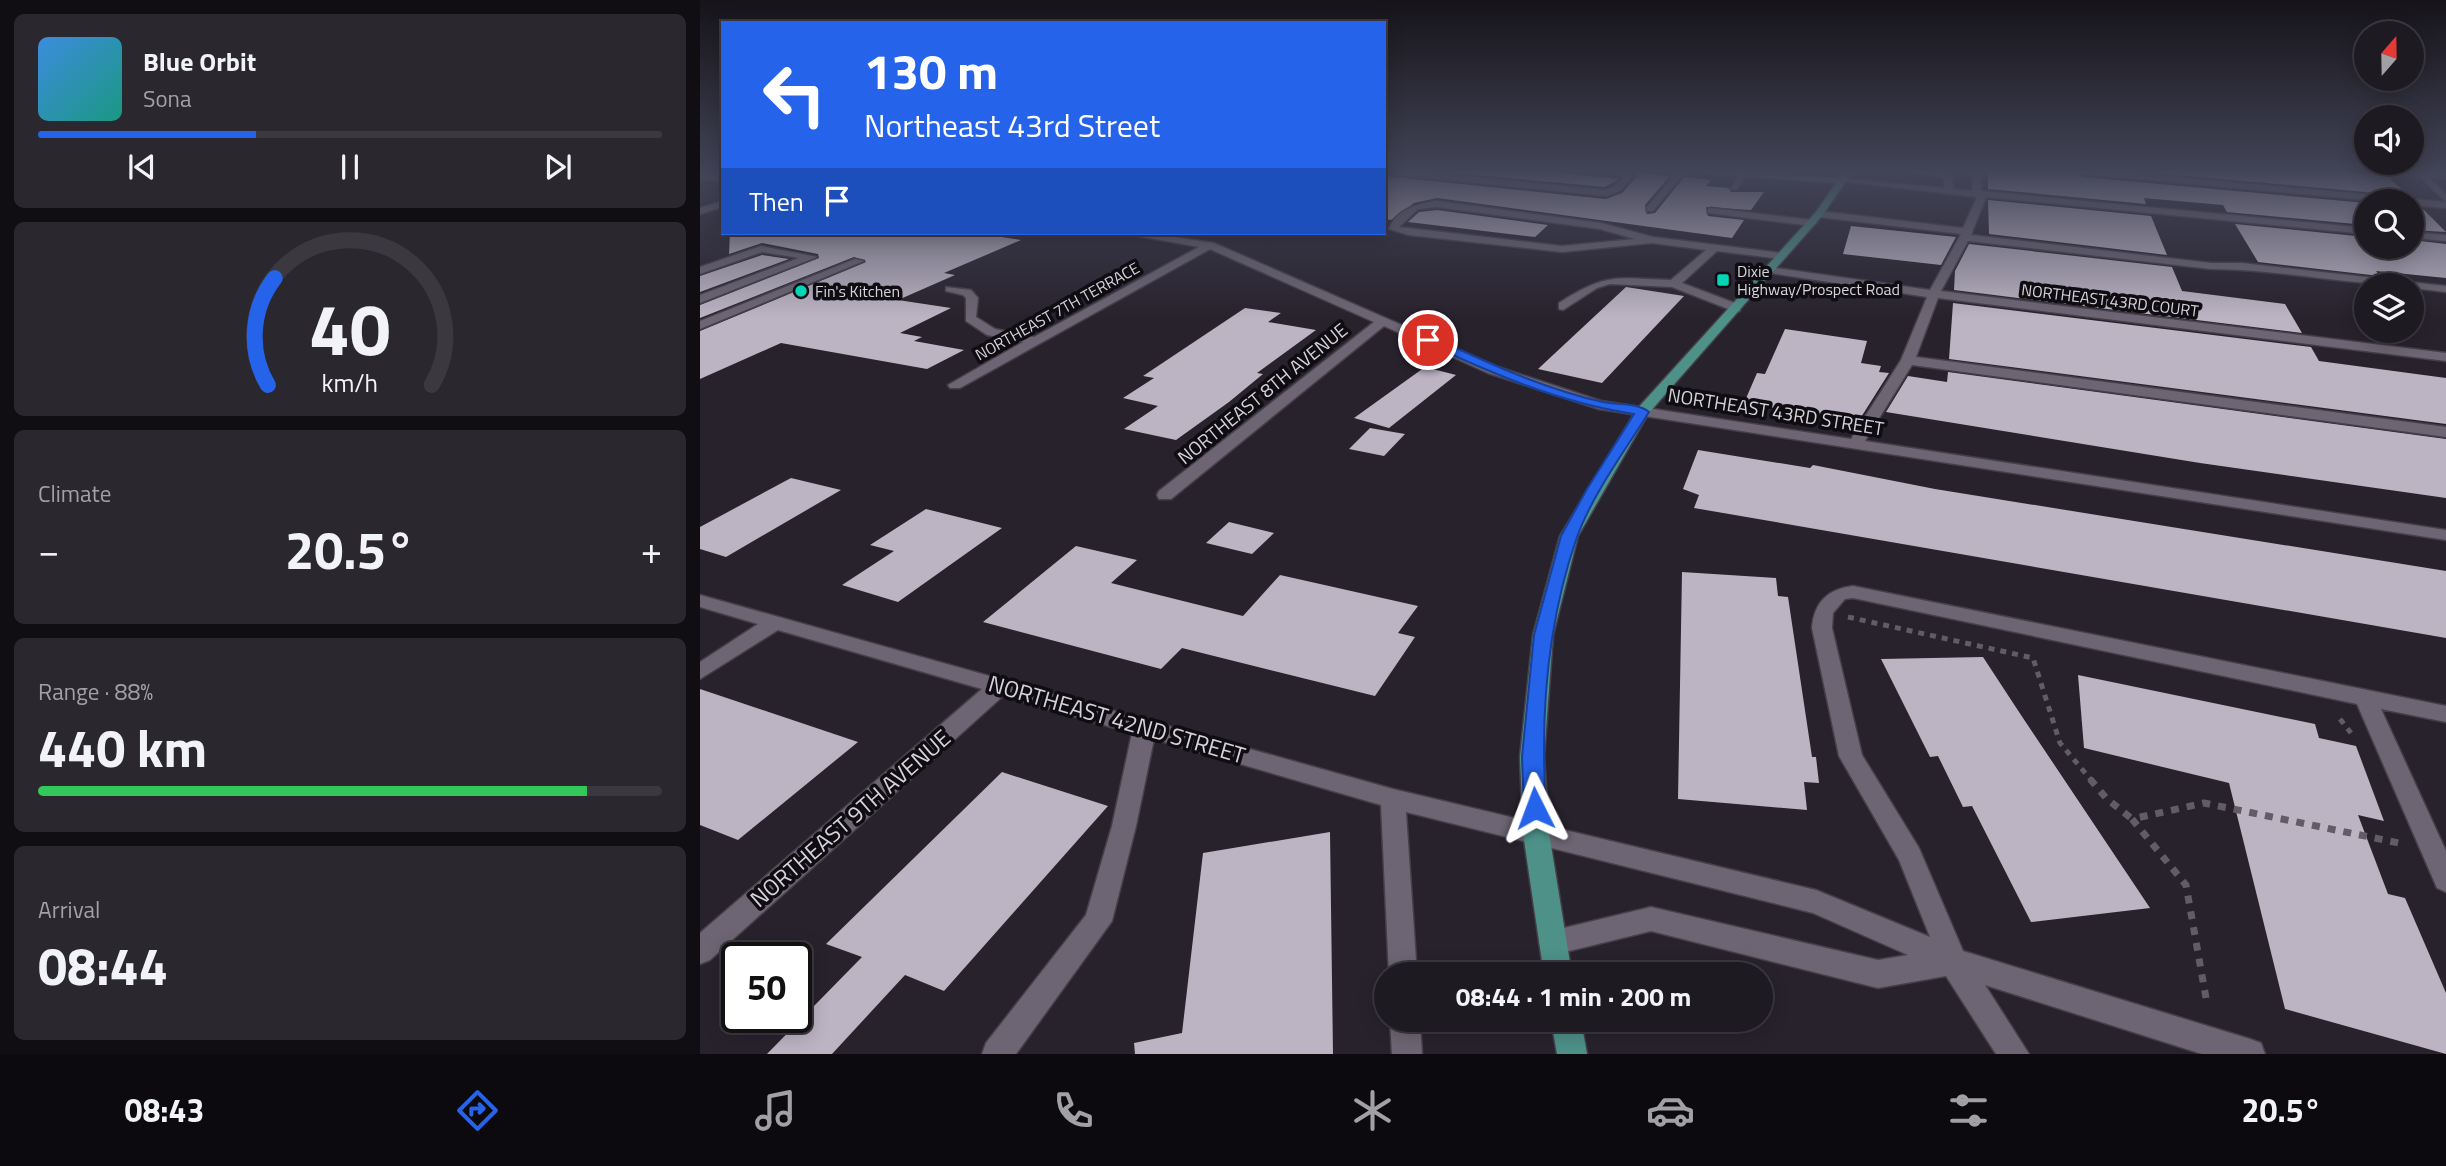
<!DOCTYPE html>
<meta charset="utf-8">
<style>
body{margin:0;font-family:"Titillium Web",sans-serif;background:#2b272f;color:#f1f3f6;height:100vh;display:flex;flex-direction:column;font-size:26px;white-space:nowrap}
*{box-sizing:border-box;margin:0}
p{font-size:23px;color:#a1a1a5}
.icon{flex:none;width:38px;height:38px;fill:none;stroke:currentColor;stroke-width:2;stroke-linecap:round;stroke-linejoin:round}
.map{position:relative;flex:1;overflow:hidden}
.panel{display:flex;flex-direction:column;gap:14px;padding:14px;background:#100e13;width:700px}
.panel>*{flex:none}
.top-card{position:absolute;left:21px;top:21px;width:665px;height:214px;border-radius:0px;box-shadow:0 4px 18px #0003,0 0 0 2px #3c3840;background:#2563eb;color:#fff;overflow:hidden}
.needle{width:46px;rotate:20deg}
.controls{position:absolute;left:1654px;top:21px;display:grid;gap:14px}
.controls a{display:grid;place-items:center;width:70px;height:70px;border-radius:50%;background:#1e1a22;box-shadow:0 4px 18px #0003,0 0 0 2px #3c3840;font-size:35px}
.speed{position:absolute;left:21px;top:942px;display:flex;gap:14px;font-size:35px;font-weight:700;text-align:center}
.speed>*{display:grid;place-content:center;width:91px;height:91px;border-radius:50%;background:#1e1a22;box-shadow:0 4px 18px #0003,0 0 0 2px #3c3840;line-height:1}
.speed .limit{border:4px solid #111;border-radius:10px;background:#fff;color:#111}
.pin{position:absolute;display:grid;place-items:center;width:60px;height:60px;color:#fff;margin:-30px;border:4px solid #fff;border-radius:50%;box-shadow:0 2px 7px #0007}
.me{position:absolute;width:77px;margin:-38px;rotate:357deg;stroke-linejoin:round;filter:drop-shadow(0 0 5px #0008)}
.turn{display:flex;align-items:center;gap:24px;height:147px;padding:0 28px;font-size:32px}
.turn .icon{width:91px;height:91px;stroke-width:2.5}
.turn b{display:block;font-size:49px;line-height:60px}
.then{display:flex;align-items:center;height:66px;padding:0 28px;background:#0003;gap:14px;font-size:26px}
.big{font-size:52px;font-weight:700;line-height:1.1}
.panel .tile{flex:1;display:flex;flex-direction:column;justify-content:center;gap:10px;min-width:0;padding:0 24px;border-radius:10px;background:#2b272f}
.panel .dial{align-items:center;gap:0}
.dial svg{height:182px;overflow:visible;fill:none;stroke:#3c3840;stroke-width:7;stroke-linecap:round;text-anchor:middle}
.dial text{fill:#f1f3f6;stroke:none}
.song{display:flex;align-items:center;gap:21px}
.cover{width:84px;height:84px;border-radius:10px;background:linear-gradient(135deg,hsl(210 70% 55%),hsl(170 70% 35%))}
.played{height:7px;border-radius:4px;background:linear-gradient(90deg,#2563eb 35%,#3c3840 35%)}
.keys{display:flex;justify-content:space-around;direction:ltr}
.heat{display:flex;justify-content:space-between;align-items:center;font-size:38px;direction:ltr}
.charge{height:10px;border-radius:5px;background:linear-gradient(90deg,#34c759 88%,#3c3840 0)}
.trip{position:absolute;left:674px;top:962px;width:399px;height:70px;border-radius:35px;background:#1e1a22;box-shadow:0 4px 18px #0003,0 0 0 2px #3c3840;font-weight:700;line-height:70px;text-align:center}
.dock{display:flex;height:112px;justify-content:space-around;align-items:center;background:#0c0a0e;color:#a1a1a5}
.dock .icon{width:49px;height:49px}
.dock .selected{color:#2563eb}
.dock b{font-size:32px;color:#f1f3f6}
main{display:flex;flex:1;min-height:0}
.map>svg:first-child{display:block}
</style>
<main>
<section class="panel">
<div class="tile">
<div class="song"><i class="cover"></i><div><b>Blue Orbit</b><p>Sona</p></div></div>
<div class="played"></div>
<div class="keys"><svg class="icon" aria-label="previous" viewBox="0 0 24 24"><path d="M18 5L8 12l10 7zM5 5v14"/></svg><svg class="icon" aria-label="pause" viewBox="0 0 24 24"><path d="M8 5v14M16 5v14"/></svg><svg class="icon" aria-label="next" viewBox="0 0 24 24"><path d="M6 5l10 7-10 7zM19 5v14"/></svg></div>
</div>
<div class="tile dial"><svg viewBox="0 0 100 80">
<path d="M14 69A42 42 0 1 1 86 69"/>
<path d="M14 69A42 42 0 0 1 17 22" stroke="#2563eb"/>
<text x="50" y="56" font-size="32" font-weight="700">40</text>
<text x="50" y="72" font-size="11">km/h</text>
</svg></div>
<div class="tile"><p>Climate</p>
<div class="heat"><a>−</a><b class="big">20.5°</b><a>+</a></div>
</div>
<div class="tile"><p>Range · 88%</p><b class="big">440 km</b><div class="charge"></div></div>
<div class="tile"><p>Arrival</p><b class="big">08:44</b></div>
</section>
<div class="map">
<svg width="1746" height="1054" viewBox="0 0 1746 1054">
<rect width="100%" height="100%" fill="#28222d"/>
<g fill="#bcb4c3">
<polygon points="734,171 841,171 919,179 905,187"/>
<polygon points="1288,171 1376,171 1382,177 1666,203 1666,225 1527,212 1523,205 1444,198 1446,204 1288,189"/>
<polygon points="1434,171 1632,171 1672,174 1688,177 1709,196"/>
<polygon points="940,173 970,176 945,205 947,214 955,213 984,177 1011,180 1006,186 1029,188 1031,192 1064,192 1051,210 1006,207 1008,216 1044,220 1032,238 737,198 714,203 691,220 684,219 684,176 906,199 922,193"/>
<polygon points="1288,200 1451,216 1467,255 1289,234"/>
<polygon points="1712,208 1723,209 1746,232 1712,230"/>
<polygon points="737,210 848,225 835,237 708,222 719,212"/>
<polygon points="1535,224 1666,237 1666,247 1712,247 1712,240 1746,244 1746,278 1676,271 1680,276 1558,262"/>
<polygon points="1151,226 1256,237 1241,265 1143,254"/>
<polygon points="30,233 275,233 321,240 244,273 255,275 198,300 251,308 200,333 222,337 214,341 264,350 227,369 81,343 0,379 0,331 166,262 154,257 0,318 0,305 119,258 118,254 62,243 29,254"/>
<polygon points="1269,244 1472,267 1482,291 1585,304 1602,333 1254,290 1255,271"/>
<polygon points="62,255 89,259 0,292 0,276"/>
<polygon points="926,287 984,296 902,383 838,369"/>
<polygon points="1253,303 1611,347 1619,361 1746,378 1746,424 1249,359"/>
<polygon points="545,308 581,313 568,322 616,330 557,373 563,374 529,402 476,440 424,429 458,406 423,398 454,378 443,376"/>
<polygon points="1085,329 1167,341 1161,363 1181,366 1179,372 1189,373 1158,422 1044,403 1057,373 1065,374"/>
<polygon points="725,367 756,375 689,428 654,418"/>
<polygon points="1248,372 1746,439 1746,498 1500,463 1186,412 1208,376 1247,382"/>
<polygon points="670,428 705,434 684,456 649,449"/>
<polygon points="998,450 1110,468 1113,465 1235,489 1746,571 1746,638 994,508 999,495 983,489"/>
<polygon points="91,478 141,490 26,557 0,549 0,527"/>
<polygon points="226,509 302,528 198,602 142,585 194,551 170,545"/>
<polygon points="529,522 574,533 552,554 506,543"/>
<polygon points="376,546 437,560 411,583 543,616 580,575 718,606 698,633 715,637 675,696 482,648 461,669 283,622"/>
<polygon points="982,572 1076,578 1078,596 1088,597 1112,757 1116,757 1119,783 1104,782 1107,810 978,799"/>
<polygon points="1283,657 1319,712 1450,908 1331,922 1272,806 1263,807 1238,756 1230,757 1181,659"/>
<polygon points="1378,675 1615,724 1619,738 1656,746 1684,821 1658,815 1688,894 1705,898 1746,993 1746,1054 1585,1009 1529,783 1384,748"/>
<polygon points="0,689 158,742 38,840 0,825"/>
<polygon points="302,772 408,806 244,991 205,975 132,1054 67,1054 162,957 126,944"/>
<polygon points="630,832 633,1054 435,1054 434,1043 482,1033 503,853"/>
</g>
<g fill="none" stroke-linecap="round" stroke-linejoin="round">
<defs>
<g id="minor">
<polygon points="684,171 710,171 905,190 914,187 923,178 920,171 928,171 932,178 920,191 906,196 686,174"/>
<polygon points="978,171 986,171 953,211 947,211 947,207"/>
<path d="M1207,171L1252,174L1253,189L1272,191L1273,171H1281V191L1666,228V234L1286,197L1271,235L1511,263H1542L1746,286V292L1712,288V285C1644,285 1578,269 1511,269L1268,241L1241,291L1746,353V361L1238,298L1216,357L1746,427V437L1212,365L1165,441L1746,530V540L899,409L788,373L684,326L471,499H459L457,495L459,491L674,322L510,249L260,388H250L248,385L323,342L287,335L266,321V298L263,295L246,291V287L271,290L278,298L276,317L295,329L334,337L499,247L422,233H447L514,243L798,367L901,401L1151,439L1201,360L1227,297L1070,273L1064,270L1070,267L1230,290L1261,234L1119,217L1114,214L1119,211L1263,228L1277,197L1139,181L1143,178L1244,188V178Z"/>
<polygon points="1378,171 1408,171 1746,202 1746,208 1712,205 1712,201 1678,201 1382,174"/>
<polygon points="1672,171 1746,173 1746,179 1730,178 1746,194 1746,202 1720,177 1676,174"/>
<polygon points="1040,172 1047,174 1037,189 1031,189"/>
<polygon points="0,173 23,176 23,182 0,179"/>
<polygon points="23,201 23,207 0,214 0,208"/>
<path d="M737,201L901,223L953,237L1082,253L1087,256L1082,259L1017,251L982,283L1040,305V311L1036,312L972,287L910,284L897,288L863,310L859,309V303C907,272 916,278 971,280L1006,250L952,243L862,252L709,235L689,229C696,209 718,204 737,201ZM737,207L900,229L935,239L862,246L699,227L718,209Z"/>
<polygon points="1011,208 1112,220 1117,223 1112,226 1008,213 1008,209"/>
<polygon points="1712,232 1746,235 1746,241 1712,238"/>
<polygon points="61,246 117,257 0,303 0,295 99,258 62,252 0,274 0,267"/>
<polygon points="155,259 164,261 0,329 0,321"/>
<path d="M1153,586L1746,706V722L1681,709L1746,851V892L1737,888L1657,704L1153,598L1145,599L1133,613L1132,628L1162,755L1219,848L1263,951L1550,1039L1561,1043L1565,1054H1502L1285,985L1329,1054H1296L1246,976L1178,988L951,931L853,955L843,951L839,942L843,933L951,907L1178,960L1208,955L1113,913L706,812L717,975H689L681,805L454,739L436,826L412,921L316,1054H282L286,1043L386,915L412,826L432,733L303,696L10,960L0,964V933L282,689L78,630L0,679V662L58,624L0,607V595L693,789L1116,890L1230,937L1199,860L1139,756L1112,628C1114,602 1128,589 1153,586Z"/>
<polygon points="690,1020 720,1020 722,1054 692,1054"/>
</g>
<g id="major">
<polygon points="1002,171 1140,178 1145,171 1153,171 1122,216 948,414 878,536 853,635 844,757 849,833 872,975 844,975 823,833 820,757 833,635 860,536 937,409 1116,212 1136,183 1006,174"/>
<polygon points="851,1020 881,1020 887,1054 857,1054"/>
</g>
</defs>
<use href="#minor" stroke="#443f49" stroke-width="3"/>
<use href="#major" stroke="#443f49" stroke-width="3"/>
<g stroke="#625c66" stroke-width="5" stroke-dasharray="6 6" stroke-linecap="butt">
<polyline points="1148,617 1333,658 1360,743 1392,781"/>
<polyline points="1640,719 1651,733"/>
</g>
<g stroke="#625c66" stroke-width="7" stroke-dasharray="8 8" stroke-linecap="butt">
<polyline points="1390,779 1407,799 1432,819"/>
<polyline points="1506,998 1486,885 1432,819 1504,803 1699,843"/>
</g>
<use href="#minor" fill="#6d6573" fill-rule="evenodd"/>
<use href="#major" fill="#4d9189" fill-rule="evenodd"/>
</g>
<linearGradient id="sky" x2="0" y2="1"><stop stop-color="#161319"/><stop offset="0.54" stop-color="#424457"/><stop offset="1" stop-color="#424457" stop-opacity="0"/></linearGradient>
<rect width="1746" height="318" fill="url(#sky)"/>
<path fill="#2563eb" stroke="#184099" stroke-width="2" d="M724,337H732C786,362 844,389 903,402C917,405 939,403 949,412C925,451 893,493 877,537C847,623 840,718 846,808L843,814L835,817L827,814L824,808L822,757L834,635L861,536L887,489L934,414C860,403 791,373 724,342Z"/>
<g fill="#03d5b6" stroke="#0f0d12" stroke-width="2.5">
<rect x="1016" y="273" width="14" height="14" rx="3.5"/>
<circle cx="101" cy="291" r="7"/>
</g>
<g text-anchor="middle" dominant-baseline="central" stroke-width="7" stroke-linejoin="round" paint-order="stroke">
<g font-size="16" fill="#d6d2da" stroke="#0f0d12" text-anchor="start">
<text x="1037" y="271">Dixie<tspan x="1037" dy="18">Highway/Prospect Road</tspan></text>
<text x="115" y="291">Fin's Kitchen</text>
</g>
<g font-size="16" fill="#d6d2da" stroke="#0f0d12">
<text transform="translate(1410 300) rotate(7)">NORTHEAST 43RD COURT</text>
<text transform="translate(357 311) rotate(-29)">NORTHEAST 7TH TERRACE</text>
</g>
<g font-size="19" fill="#d6d2da" stroke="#0f0d12">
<text transform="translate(562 393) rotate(-39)">NORTHEAST 8TH AVENUE</text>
<text transform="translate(1076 411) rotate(9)">NORTHEAST 43RD STREET</text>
</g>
<g font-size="23" fill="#d6d2da" stroke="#0f0d12">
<text transform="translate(417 719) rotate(16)">NORTHEAST 42ND STREET</text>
<text transform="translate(150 818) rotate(-41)">NORTHEAST 9TH AVENUE</text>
</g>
</g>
</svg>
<div class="controls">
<a><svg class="needle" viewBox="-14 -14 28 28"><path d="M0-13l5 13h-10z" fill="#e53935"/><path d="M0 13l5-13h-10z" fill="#a1a1a5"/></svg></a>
<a><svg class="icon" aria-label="sound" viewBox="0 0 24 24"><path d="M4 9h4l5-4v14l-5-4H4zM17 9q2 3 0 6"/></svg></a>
<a><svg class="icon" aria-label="search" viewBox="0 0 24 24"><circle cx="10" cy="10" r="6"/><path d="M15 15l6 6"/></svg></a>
<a><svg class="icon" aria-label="layers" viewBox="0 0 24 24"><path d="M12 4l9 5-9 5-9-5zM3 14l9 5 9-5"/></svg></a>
</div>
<div class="speed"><div class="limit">50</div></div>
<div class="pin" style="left:728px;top:340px;background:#d93025"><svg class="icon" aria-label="arrive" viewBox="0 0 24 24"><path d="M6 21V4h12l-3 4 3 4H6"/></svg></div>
<svg class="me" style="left:835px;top:808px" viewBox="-20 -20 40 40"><path d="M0-17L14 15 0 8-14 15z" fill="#2563eb" stroke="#fff" stroke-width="4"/></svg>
<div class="trip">08:44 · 1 min · 200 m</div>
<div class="top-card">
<div class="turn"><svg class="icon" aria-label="left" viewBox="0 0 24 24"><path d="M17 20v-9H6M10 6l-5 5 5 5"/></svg><div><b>130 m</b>Northeast 43rd Street</div></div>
<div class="then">Then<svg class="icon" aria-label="arrive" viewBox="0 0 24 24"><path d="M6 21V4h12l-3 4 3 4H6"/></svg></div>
</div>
</div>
</main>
<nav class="dock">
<b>08:43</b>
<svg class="icon selected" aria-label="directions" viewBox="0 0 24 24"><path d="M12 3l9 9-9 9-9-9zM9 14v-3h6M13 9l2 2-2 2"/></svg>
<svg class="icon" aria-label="music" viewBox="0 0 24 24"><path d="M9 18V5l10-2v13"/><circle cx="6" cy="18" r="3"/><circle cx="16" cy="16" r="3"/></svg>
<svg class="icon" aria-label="phone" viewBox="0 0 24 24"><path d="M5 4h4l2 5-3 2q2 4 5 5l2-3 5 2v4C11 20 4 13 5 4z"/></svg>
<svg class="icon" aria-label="climate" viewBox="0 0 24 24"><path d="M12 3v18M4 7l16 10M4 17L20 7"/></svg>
<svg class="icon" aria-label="car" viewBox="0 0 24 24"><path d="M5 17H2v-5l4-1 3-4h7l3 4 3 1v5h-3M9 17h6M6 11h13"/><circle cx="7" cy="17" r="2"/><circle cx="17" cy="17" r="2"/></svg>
<svg class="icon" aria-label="filters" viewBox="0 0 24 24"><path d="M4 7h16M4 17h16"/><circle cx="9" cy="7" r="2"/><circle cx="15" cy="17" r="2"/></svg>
<b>20.5°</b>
</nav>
